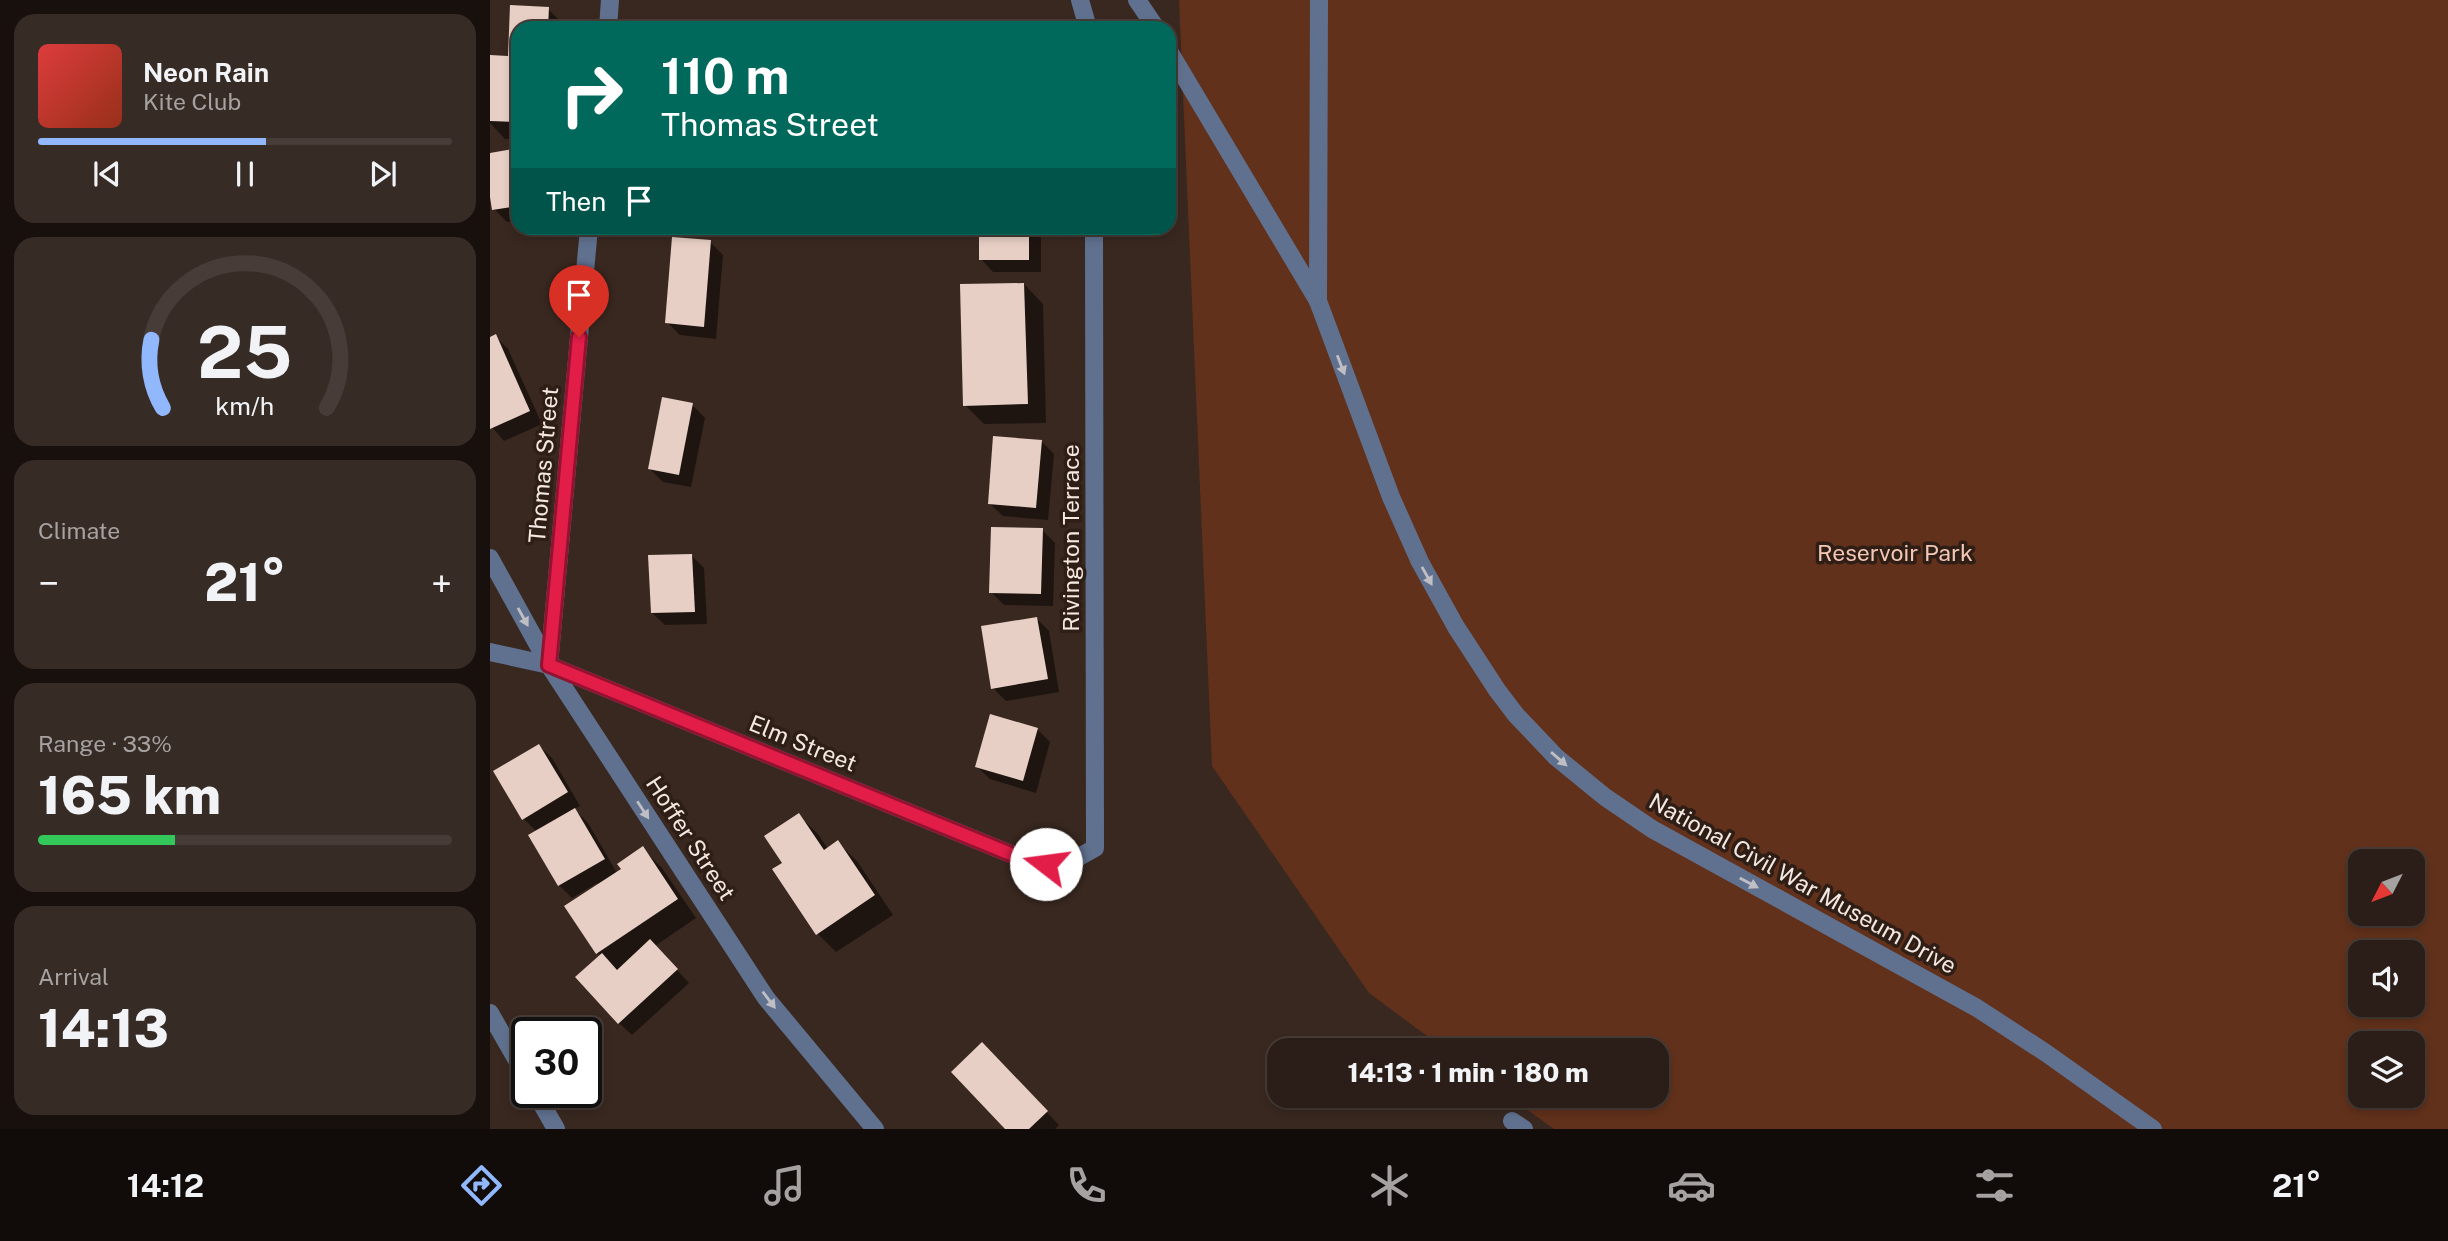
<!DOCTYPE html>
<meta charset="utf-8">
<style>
body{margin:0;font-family:"Public Sans",sans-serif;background:#372b25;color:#f1f3f6;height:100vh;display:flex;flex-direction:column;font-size:26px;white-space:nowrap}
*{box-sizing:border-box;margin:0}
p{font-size:23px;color:#a6a2a2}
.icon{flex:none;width:38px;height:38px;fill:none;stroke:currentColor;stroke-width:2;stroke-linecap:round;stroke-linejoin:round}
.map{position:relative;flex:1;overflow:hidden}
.sheet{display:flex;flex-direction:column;gap:14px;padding:14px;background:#18100d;width:490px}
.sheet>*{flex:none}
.hud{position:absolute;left:21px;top:21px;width:665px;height:214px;border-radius:21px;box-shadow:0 4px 10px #0003,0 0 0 2px #473c37;background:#00695c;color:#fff;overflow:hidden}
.needle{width:46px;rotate:228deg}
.buttons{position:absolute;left:1858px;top:849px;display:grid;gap:14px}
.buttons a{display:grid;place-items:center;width:77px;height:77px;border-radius:14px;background:#2b1e18;box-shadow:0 4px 10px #0003,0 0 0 2px #473c37;font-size:35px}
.speed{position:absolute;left:21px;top:1017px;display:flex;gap:14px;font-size:35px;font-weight:700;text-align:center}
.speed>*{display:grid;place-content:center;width:91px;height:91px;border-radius:50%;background:#2b1e18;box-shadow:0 4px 10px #0003,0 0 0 2px #473c37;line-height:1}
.speed .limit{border:4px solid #111;border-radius:10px;background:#fff;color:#111}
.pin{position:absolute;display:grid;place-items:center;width:60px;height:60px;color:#fff;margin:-72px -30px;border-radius:50% 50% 50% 0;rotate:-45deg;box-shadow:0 0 7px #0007}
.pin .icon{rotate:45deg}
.me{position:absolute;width:77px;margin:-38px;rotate:285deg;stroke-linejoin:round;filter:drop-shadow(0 0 5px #0008)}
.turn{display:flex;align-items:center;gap:24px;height:147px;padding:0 35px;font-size:32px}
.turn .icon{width:91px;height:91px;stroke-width:2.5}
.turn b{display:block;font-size:49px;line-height:60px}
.then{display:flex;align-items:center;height:66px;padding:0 35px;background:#0003;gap:14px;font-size:26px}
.big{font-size:52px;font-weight:800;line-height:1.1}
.sheet .card{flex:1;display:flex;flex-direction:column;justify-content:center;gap:10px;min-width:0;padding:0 24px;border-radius:21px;background:#372b25}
.sheet .dial{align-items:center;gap:0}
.dial svg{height:182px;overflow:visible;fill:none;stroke:#473c37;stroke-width:7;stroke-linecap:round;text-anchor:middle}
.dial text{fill:#f1f3f6;stroke:none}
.song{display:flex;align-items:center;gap:21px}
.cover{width:84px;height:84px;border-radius:10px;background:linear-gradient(135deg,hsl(0 70% 55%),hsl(10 70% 35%))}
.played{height:7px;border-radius:4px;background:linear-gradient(90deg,#91b8fd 55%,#473c37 55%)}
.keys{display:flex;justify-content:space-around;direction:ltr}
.heat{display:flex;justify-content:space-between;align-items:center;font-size:38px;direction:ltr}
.charge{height:10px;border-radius:5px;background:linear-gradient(90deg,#34c759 33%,#473c37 0)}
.trip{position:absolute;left:777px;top:1038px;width:402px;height:70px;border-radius:21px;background:#2b1e18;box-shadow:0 4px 10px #0003,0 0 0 2px #473c37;font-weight:800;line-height:70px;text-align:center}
.tab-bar{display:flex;height:112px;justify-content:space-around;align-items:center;background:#110c0a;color:#a6a2a2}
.tab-bar .icon{width:49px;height:49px}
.tab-bar .selected{color:#91b8fd}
.tab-bar b{font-size:32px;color:#f1f3f6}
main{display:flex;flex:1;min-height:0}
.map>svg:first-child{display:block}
</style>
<main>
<section class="sheet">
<div class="card">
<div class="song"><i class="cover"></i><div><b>Neon Rain</b><p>Kite Club</p></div></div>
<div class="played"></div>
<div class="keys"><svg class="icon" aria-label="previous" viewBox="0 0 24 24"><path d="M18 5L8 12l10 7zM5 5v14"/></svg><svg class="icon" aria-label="pause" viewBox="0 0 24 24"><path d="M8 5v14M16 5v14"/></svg><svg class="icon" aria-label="next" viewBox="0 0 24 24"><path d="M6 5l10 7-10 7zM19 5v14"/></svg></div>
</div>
<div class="card dial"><svg viewBox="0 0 100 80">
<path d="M14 69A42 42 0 1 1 86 69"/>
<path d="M14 69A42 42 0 0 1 9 39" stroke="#91b8fd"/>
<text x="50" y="56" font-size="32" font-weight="700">25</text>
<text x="50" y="72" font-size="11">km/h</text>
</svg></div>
<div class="card"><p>Climate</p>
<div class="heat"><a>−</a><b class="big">21°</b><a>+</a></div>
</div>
<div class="card"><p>Range · 33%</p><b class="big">165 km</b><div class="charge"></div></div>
<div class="card"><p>Arrival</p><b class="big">14:13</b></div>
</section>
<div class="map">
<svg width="1958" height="1129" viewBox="0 0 1958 1129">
<rect width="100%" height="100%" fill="#392820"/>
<path fill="#61311b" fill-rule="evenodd" d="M689,0H1958V1129H1064L1018,1096H1167V1050H956L879,993L722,766ZM1871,861H1923V914H1871ZM1871,952H1923V1004H1871ZM1871,1043H1923V1096H1871Z"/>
<g fill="#0007">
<polygon points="22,7 58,9 77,28 28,28 28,139 15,139 0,123 0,57 20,58"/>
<polygon points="28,149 28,220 17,222 4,209 0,188 0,155"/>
<polygon points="491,228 551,228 551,272 503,272 491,259"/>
<polygon points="220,242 233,255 226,339 190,335 177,322"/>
<polygon points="534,284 553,304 556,423 494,424 475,405"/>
<polygon points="5,336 18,349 52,424 14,441 0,425 0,339"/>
<polygon points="202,405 215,418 201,487 173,482 160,469"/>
<polygon points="551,441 564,454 558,520 513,516 500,504"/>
<polygon points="552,530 565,543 563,606 514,605 501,592"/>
<polygon points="201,555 214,568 217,624 175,625 162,613"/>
<polygon points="546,618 559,631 569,692 516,701 503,688"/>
<polygon points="547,729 560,742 546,793 500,779 487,767"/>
<polygon points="49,746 62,758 90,806 84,809 98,823 127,873 153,849 172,868 206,918 165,946 199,983 142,1035 129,1023 111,956 108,953 109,885 107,883 82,898 69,885 47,832 34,819"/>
<polygon points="309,816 328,834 338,849 348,843 367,861 403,915 346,952 327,933 294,863"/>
<polygon points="504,1057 569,1125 565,1129 518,1129"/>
</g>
<g fill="#e7cfc5">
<polygon points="20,5 59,7 58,28 28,28 28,122 0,121 0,55 18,56"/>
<polygon points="515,20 517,28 493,28"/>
<polygon points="188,23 225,26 225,28 187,28"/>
<polygon points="28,148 28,206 2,210 0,197 0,153"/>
<rect x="489" y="228" width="50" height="32"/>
<polygon points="182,237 221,240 214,327 175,323"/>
<polygon points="534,283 538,404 473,406 470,284"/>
<polygon points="6,334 40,411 0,429 0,337"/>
<polygon points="172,397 203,403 189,475 158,469"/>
<polygon points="503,436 552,440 546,508 498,504"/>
<polygon points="501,527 553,528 551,594 499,593"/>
<polygon points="202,554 205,612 161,613 158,555"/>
<polygon points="547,617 558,679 501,689 491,626"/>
<polygon points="500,714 548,728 533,781 485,767"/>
<polygon points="49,744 78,792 32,820 3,771"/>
<polygon points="85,808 115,859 68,886 38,835"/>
<polygon points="309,813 334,850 348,840 385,895 326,935 282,869 292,863 274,836"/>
<polygon points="153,846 188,899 106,954 74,906 131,869 127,864"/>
<polygon points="160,939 188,969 128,1024 85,977 112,953 127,970"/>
<polygon points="492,1042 558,1111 539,1129 515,1129 461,1072"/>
</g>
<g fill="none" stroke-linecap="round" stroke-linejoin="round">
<g stroke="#60718f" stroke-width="18">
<polyline points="590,0 598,28"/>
<polyline points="647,0 666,28"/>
<polyline points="829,0 828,301 901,497 930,562 966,627 1007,690 1026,715 1066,757 1115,797 1162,829 1487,1008 1556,1053 1663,1129"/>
<polyline points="118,28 120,0"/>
<polyline points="679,51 828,301"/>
<polyline points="0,558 59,665 276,998 385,1129"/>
<polyline points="0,652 59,665 540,862 573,866 605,848 604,228"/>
<polyline points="59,665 99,228"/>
<polyline points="0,1013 37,1078"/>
<polyline points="45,1092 66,1129"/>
<polyline points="1022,1121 1034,1129"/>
</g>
</g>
<defs><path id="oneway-solid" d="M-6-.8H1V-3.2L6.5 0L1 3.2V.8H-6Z" transform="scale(1.75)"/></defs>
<g fill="#c0bec5">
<use href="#oneway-solid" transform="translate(851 365) rotate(69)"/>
<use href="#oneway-solid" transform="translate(937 576) rotate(61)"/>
<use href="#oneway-solid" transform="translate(33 617) rotate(61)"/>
<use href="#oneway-solid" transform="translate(1069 759) rotate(41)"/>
<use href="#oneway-solid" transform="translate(153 810) rotate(57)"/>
<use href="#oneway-solid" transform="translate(1259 883) rotate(28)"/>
<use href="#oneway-solid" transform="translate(279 1000) rotate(53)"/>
</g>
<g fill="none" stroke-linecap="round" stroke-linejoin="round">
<defs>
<polyline id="route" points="89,337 59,665 540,862 556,864"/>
</defs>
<use href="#route" stroke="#92132f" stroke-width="18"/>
<use href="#route" stroke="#e11d48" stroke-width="12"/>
</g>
<g text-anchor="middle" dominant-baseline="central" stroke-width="7" stroke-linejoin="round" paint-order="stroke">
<g font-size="23" fill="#f4e8e2" stroke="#2f1e16">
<text transform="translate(53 465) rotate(-85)">Thomas Street</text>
<text transform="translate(580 538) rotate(-90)">Rivington Terrace</text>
<text transform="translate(313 743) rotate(22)">Elm Street</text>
<text transform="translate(201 838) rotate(57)">Hoffer Street</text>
<text transform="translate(1313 883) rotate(29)">National Civil War Museum Drive</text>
</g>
<g font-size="23" fill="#f3c7b4" stroke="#2f1e16">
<text x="1405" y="552">Reservoir Park</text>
</g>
</g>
</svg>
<div class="buttons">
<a><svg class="needle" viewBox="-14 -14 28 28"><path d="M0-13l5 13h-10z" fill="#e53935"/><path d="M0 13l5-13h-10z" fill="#a6a2a2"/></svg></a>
<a><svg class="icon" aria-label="sound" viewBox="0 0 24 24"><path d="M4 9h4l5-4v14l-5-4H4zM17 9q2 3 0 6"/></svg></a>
<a><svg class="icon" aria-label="layers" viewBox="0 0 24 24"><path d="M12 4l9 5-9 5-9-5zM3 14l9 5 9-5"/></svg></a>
</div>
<div class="speed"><div class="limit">30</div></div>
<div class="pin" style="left:89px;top:337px;background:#d93025"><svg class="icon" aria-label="arrive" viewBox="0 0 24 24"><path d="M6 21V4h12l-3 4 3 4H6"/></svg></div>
<svg class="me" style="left:556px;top:864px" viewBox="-20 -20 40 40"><circle r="19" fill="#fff"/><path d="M0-13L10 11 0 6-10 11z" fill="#e11d48"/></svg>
<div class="trip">14:13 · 1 min · 180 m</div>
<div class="hud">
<div class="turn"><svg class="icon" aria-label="right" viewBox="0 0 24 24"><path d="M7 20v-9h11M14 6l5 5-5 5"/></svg><div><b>110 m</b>Thomas Street</div></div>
<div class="then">Then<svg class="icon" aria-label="arrive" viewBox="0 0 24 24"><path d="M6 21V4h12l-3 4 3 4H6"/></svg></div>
</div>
</div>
</main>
<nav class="tab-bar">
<b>14:12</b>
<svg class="icon selected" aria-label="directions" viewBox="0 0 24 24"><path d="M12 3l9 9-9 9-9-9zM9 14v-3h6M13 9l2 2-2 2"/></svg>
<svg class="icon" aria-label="music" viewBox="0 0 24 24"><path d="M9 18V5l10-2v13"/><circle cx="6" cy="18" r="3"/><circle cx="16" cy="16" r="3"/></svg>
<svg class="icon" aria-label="phone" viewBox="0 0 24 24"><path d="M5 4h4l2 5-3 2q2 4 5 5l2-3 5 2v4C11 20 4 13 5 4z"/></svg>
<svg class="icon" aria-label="climate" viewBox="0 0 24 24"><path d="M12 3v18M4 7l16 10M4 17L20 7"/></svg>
<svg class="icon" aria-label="car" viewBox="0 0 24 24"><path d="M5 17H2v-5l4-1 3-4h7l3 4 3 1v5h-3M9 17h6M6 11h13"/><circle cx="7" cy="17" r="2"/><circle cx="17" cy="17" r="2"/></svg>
<svg class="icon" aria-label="filters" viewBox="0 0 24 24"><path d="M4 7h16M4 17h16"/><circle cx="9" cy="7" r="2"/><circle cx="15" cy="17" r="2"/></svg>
<b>21°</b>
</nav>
